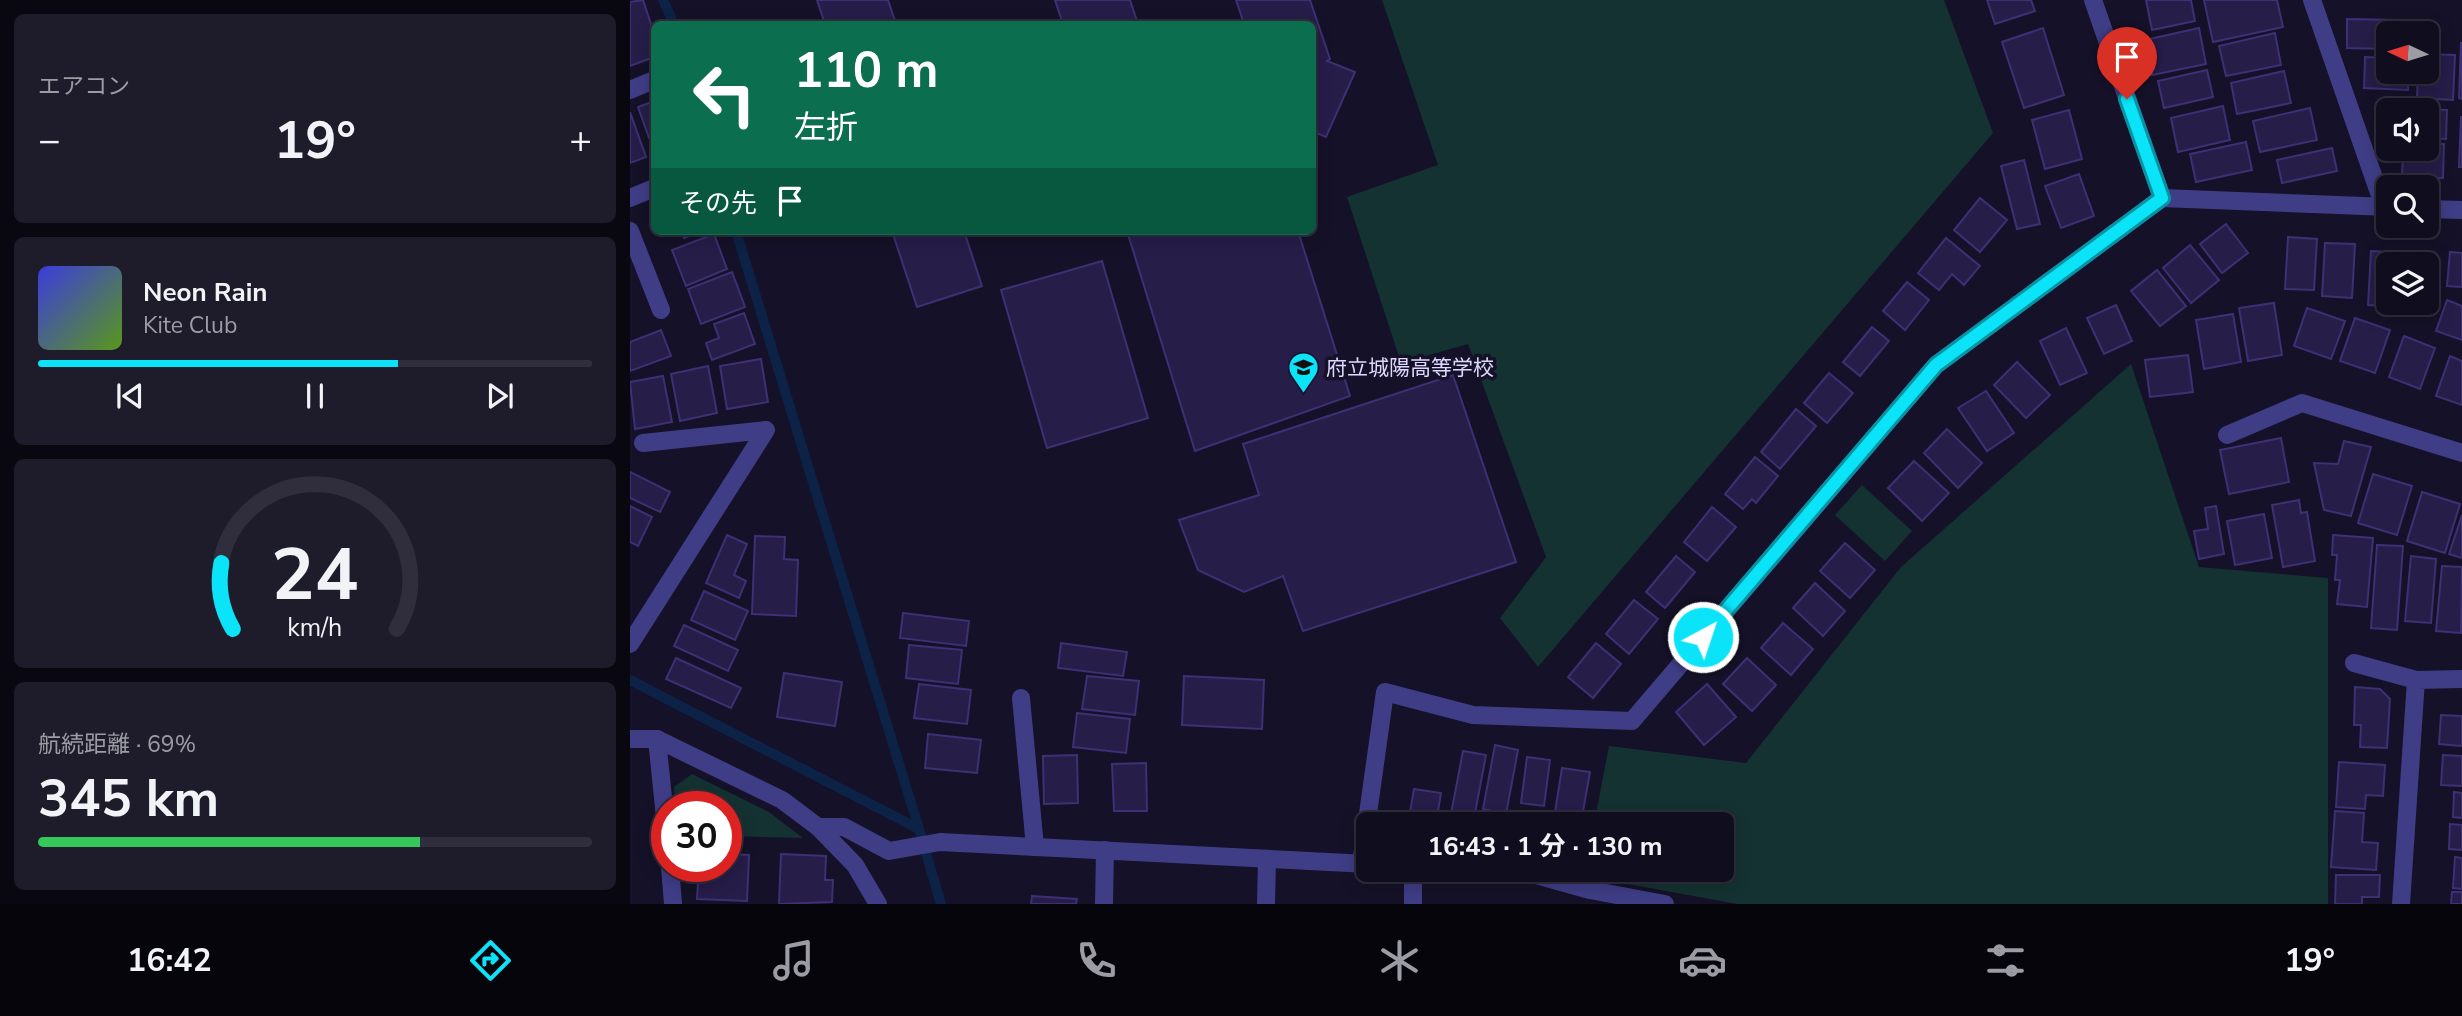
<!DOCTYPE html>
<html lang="ja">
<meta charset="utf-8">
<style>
body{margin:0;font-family:"Nunito Sans","Noto Sans JP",sans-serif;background:#1e1b2b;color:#f1f3f6;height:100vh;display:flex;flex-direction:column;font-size:26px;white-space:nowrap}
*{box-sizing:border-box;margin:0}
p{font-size:23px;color:#9c9ca4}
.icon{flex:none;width:38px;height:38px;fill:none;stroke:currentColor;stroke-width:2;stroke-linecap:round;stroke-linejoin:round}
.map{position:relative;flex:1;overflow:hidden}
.panel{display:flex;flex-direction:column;gap:14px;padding:14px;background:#090710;width:630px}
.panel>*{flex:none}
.hud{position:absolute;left:21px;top:21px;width:665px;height:214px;border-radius:10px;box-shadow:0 4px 18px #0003,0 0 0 2px #302d3c;background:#0b6e4f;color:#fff;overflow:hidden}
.needle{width:46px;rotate:274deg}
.buttons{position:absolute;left:1746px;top:21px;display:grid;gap:14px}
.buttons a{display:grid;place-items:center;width:63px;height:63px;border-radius:10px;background:#100d1e;box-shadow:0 4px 18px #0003,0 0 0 2px #302d3c;font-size:35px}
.speed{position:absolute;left:21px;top:791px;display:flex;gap:14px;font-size:35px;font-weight:700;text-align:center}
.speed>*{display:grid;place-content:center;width:91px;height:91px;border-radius:50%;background:#100d1e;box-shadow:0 4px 18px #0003,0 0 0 2px #302d3c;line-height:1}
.speed .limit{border:10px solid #d22;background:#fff;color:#111}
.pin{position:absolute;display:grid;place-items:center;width:60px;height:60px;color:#fff;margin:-72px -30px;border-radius:50% 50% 50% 0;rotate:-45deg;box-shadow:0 0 7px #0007}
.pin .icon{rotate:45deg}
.me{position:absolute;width:77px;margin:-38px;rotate:40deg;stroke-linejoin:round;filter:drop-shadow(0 0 5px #0008)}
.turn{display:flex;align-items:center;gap:24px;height:147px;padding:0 28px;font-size:32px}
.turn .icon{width:91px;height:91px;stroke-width:2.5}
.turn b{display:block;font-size:49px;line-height:60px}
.then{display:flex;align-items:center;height:66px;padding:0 28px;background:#0003;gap:14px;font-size:26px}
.big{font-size:52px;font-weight:700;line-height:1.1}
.panel .tile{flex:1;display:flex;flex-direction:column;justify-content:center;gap:10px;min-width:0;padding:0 24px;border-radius:10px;background:#1e1b2b}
.panel .dial{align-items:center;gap:0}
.dial svg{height:182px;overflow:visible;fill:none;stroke:#302d3c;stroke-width:7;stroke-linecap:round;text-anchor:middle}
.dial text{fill:#f1f3f6;stroke:none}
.song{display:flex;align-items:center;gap:21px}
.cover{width:84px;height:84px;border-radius:10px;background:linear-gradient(135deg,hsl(240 70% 55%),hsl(90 70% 35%))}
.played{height:7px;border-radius:4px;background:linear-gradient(90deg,#0be3f9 65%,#302d3c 65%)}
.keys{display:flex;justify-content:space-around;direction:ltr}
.heat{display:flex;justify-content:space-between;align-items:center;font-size:38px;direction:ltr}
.charge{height:10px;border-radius:5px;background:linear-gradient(90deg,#34c759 69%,#302d3c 0)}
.trip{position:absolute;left:726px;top:812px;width:378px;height:70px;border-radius:10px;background:#100d1e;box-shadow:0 4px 18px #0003,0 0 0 2px #302d3c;font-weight:700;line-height:70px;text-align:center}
.dock{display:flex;height:112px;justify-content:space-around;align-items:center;background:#06050c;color:#9c9ca4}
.dock .icon{width:49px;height:49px}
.dock .current{color:#0be3f9}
.dock b{font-size:32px;color:#f1f3f6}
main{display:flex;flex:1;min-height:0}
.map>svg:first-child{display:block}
</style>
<main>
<section class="panel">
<div class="tile"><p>エアコン</p>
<div class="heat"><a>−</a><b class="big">19°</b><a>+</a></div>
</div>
<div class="tile">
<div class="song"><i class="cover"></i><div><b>Neon Rain</b><p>Kite Club</p></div></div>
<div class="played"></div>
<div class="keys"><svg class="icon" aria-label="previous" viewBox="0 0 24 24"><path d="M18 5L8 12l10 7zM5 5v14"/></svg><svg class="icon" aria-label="pause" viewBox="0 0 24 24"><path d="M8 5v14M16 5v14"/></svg><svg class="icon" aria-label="next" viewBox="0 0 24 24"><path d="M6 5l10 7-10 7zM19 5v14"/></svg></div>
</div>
<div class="tile dial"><svg viewBox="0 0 100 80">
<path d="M14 69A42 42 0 1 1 86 69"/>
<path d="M14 69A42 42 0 0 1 9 40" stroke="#0be3f9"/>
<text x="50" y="56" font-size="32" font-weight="700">24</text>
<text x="50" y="72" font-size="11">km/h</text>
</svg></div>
<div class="tile"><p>航続距離 · 69%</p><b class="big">345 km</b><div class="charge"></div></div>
</section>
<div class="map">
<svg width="1832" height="904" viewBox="0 0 1832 904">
<rect width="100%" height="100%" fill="#151128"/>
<g fill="#143231">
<polygon points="752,0 1314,0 1363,133 908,667 870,618 916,557 838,344 771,363 717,197 808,165"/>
<polygon points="1501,364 1569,567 1698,578 1698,904 1107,904 954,876 956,870 1092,870 1092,824 964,824 979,746 1116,763 1271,567"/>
<polygon points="1232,485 1282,531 1255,561 1205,515"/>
<polygon points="62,774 139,812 173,838 96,836 96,807 46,807 44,787"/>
</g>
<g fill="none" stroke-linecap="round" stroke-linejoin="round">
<g stroke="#0c2246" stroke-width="10">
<polyline points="33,0 44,24"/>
<polyline points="106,231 289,829"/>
<polyline points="0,680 289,829 311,904"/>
</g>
</g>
<g fill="#261d49" stroke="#3d3074" stroke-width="2">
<polygon points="13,0 24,33 24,57 0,66 0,2"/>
<polygon points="187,0 258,0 266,24 195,24"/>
<polygon points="425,0 500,0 508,24 433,24"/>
<polygon points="606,0 680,0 700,59 697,61 725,72 696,137 682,131 682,24 614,24"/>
<polygon points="1357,0 1401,0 1405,11 1365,24"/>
<polygon points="1516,0 1561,0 1565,21 1522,30"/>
<polygon points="1574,0 1647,0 1653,27 1583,42"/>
<polygon points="1717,19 1768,20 1767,33 1759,33 1759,49 1717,48"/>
<polygon points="1413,28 1434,95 1394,108 1372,42"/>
<polygon points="1569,28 1576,64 1522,75 1515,40"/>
<polygon points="1645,33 1651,65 1596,76 1589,46"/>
<polygon points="1831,43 1832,43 1832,99 1829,98"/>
<polygon points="1797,54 1825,55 1823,100 1787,98 1788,72 1797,72"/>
<polygon points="1735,57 1759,58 1759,72 1779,72 1778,90 1734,88"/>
<polygon points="1577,70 1583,97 1534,108 1528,81"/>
<polygon points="1654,71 1661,103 1607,114 1601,83"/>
<polygon points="24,101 24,136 19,138 8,107"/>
<polygon points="1593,106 1600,140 1548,152 1541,118"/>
<polygon points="1680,108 1687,140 1630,152 1623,121"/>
<polygon points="1773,108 1817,110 1816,139 1797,138 1797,110"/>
<polygon points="1439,110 1452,159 1415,169 1402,120"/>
<polygon points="0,112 16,157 0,163"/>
<polygon points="1831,117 1832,117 1832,167 1829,167"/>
<polygon points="1616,142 1622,170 1566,182 1560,154"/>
<polygon points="1797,143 1814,144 1813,178 1772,177 1773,149 1797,149"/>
<polygon points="1702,148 1707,171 1652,183 1647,160"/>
<polygon points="1394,160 1410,224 1387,229 1371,166"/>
<polygon points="1449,174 1464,216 1431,228 1415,186"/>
<polygon points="1350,198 1377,220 1350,252 1324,230"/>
<polygon points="1596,224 1618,253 1592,273 1570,244"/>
<polygon points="52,231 73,231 54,238"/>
<polygon points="262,231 334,231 352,286 287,307"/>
<polygon points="497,231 668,231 720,396 565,451"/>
<polygon points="84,234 97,269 56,286 42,250"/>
<polygon points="1658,237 1687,239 1684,290 1655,289"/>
<polygon points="1316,238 1350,266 1334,285 1322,274 1309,290 1288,273"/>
<polygon points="1695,243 1725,244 1722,298 1692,296"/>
<polygon points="1560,245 1589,280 1561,303 1533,268"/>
<polygon points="1741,251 1794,254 1794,264 1759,264 1759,303 1792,303 1791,308 1738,305"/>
<polygon points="1820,252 1832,253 1832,287 1817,286"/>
<polygon points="472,261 518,418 417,448 371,290"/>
<polygon points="1527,270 1556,306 1530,326 1501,291"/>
<polygon points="102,272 115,307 71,324 58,289"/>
<polygon points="1277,282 1299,300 1275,330 1253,311"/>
<polygon points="1817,300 1832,306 1832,340 1806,331"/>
<polygon points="1644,303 1652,355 1618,361 1609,308"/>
<polygon points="1486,305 1502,341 1474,354 1457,318"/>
<polygon points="1677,308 1715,321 1701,359 1664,346"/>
<polygon points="114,313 125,344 82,360 76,343 89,338 84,324"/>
<polygon points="1603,314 1611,362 1574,369 1566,320"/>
<polygon points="1725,318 1760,330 1745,373 1710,361"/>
<polygon points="1242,327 1259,341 1230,376 1213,362"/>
<polygon points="1436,328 1457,373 1430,385 1410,341"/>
<polygon points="31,330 41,356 0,371 0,342"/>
<polygon points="1774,336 1805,348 1790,389 1759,377"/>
<polygon points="1558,355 1563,392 1520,397 1515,360"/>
<polygon points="1820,356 1832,361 1832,405 1806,396"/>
<polygon points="131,359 138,402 97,409 90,366"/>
<polygon points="1387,362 1420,395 1396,418 1364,385"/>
<polygon points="78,366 87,413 50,421 41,374"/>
<polygon points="1199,373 1223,393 1197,423 1174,403"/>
<polygon points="823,375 886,562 673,631 653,576 614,592 568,570 549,520 629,495 613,444"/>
<polygon points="33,376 42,422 5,429 0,382"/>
<polygon points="1356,391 1384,433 1357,451 1328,408"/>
<polygon points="1166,409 1186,426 1150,469 1131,452"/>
<polygon points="1317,429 1352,463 1328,488 1294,453"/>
<polygon points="1651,438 1659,482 1599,494 1590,450"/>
<polygon points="1714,441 1741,447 1721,516 1694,510 1684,463 1708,464"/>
<polygon points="1125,457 1148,476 1126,503 1122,499 1113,509 1095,494"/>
<polygon points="1284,461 1319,493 1292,521 1258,488"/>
<polygon points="0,472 40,492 30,512 0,498"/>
<polygon points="1743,474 1782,486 1767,535 1728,523"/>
<polygon points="1792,492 1830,504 1815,553 1777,541"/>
<polygon points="1669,500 1671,513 1677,512 1685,561 1653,567 1642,505"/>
<polygon points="0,506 22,517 8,546 0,542"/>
<polygon points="1586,506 1594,554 1569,559 1564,531 1578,529 1575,508"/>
<polygon points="1082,507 1106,527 1077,561 1054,542"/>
<polygon points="1634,514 1642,558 1605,565 1597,521"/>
<polygon points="1832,515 1832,558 1819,554"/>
<polygon points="97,535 117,544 104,575 116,581 109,598 76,583"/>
<polygon points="1703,535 1743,538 1737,607 1707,604 1710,580 1705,580 1707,555 1702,555"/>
<polygon points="125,536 155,537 154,559 168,560 166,616 122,614"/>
<polygon points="1215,543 1245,570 1220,598 1190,571"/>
<polygon points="1747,545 1773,546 1767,630 1741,628"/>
<polygon points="1046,556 1065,572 1035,608 1016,592"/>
<polygon points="1781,556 1806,559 1801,623 1775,621"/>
<polygon points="1812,566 1832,567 1831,633 1806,631"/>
<polygon points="1185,583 1215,611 1193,636 1163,608"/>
<polygon points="74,591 118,611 105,640 61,620"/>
<polygon points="1004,600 1028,619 999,654 976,634"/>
<polygon points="273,613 339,621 336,646 270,638"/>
<polygon points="1153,623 1183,649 1161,675 1131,648"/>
<polygon points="54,625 108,650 98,671 44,646"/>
<polygon points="431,643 497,652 493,676 428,668"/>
<polygon points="966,643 991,664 963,698 938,677"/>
<polygon points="279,645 332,650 328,684 276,678"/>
<polygon points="46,658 111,688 101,708 36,679"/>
<polygon points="1117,658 1146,685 1122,711 1093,684"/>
<polygon points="154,673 212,682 205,726 147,717"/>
<polygon points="457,676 509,681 505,715 452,709"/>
<polygon points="554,676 634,680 632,729 552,725"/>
<polygon points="289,684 341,690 337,724 284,718"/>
<polygon points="1077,684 1106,717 1074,745 1046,712"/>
<polygon points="1725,687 1750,689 1760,699 1757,748 1730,747 1731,725 1724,725"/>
<polygon points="447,713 500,719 496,753 443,747"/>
<polygon points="1811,715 1832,716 1832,746 1809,744"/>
<polygon points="298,734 351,740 347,773 295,768"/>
<polygon points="865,745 888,750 876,814 853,809"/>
<polygon points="833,751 856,755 843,824 819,824"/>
<polygon points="447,755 448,803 414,804 413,756"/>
<polygon points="1813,755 1832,756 1832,786 1811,785"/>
<polygon points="897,757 920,760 914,806 891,803"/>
<polygon points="1709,762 1755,765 1753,796 1736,795 1735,809 1706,807"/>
<polygon points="516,763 517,811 484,811 482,764"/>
<polygon points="932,768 960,772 952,817 925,812"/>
<polygon points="784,789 811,793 806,824 778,824"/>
<polygon points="1824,792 1832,793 1832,818 1823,817"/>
<polygon points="1705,811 1734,813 1732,842 1748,843 1746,870 1701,867"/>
<polygon points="1820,824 1832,825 1832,850 1819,849"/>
<polygon points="96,854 119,855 117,901 67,899 69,866 96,866"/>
<polygon points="151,854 196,856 195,880 203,880 202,902 149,904"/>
<polygon points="1825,857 1832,858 1832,889 1823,888"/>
<polygon points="1706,875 1750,875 1749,897 1732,897 1732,904 1705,904"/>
<polygon points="1822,892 1832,892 1832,904 1821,904"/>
<polygon points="402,896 447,899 446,904 401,904"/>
</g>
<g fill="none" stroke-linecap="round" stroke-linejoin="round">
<g stroke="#3f3d86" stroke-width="18">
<polyline points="1463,0 1532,198"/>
<polyline points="1682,0 1754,207"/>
<polyline points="0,90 24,80"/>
<polyline points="0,198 24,188"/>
<polyline points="1797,209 1832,210"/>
<polyline points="0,231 31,310"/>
<polyline points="1597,435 1672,403 1832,453"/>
<polyline points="0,644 136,430 13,443"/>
<polyline points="1724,663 1786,680"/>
<polyline points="391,698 405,847"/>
<polyline points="0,739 27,739 152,800 188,827 225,865 248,904"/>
<polyline points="27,739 37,837"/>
<polyline points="188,827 214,827 259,851 310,842 738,864"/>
<polyline points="731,864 755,692 843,715 1002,721 1306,365 1532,198 1759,207"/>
<polyline points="40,866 43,904"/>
<polyline points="783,870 783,904"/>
<polyline points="845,870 899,873 960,890 1035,904"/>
<polyline points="474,904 475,850"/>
<polyline points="636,904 637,859"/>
<polyline points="1771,904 1786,680 1832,679"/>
</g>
</g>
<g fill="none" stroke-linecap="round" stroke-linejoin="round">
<defs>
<polyline id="route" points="1073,637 1306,365 1532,198 1497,99"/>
</defs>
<use href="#route" stroke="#0794a2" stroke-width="18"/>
<use href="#route" stroke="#0be3f9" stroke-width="12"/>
</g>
<defs>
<symbol id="school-pin" viewBox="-11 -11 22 30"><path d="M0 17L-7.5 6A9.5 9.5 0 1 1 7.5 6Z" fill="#0be3f9" stroke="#151128"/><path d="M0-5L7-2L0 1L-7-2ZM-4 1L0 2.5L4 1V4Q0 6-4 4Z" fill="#111"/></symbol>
</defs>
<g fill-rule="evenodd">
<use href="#school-pin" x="656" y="350" width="35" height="47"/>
</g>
<g text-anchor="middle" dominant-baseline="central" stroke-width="7" stroke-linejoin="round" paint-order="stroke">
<g font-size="21" fill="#ddd9fe" stroke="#151128" text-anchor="start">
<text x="696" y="368">府立城陽高等学校</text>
</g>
</g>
</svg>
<div class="buttons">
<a><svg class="needle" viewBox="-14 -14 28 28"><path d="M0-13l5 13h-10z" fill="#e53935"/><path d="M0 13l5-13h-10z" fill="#9c9ca4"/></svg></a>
<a><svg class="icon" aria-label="sound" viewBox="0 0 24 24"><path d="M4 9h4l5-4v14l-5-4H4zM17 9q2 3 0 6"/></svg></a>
<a><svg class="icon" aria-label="search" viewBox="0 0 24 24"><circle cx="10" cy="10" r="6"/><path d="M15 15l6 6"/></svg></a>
<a><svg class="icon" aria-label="layers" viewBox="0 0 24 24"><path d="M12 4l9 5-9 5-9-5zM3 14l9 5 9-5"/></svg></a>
</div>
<div class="speed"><div class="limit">30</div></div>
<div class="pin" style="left:1497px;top:99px;background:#d93025"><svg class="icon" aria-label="arrive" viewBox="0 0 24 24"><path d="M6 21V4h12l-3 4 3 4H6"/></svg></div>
<svg class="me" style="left:1073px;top:637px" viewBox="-20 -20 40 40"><circle r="17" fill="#0be3f9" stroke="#fff" stroke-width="3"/><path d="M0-11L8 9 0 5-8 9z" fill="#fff"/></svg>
<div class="trip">16:43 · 1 分 · 130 m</div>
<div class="hud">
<div class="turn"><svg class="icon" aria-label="left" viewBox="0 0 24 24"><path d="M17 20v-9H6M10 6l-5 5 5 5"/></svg><div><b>110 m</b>左折</div></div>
<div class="then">その先<svg class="icon" aria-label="arrive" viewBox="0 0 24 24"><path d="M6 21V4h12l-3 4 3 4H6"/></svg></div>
</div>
</div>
</main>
<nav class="dock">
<b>16:42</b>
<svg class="icon current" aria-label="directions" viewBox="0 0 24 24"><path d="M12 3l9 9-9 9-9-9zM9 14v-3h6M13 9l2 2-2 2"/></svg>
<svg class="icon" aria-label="music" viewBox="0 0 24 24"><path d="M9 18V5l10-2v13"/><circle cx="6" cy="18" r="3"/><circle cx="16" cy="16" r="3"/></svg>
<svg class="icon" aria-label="phone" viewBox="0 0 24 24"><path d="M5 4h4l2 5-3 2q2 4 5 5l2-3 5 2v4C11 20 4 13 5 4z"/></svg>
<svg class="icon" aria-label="climate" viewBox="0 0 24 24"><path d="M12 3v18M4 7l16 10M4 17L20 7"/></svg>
<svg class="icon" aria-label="car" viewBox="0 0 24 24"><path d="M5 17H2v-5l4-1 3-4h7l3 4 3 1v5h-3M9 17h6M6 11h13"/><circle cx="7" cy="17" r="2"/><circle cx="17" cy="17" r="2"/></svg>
<svg class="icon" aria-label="filters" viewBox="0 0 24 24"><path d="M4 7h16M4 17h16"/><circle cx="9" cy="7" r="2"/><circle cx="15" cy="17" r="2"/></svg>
<b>19°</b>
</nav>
